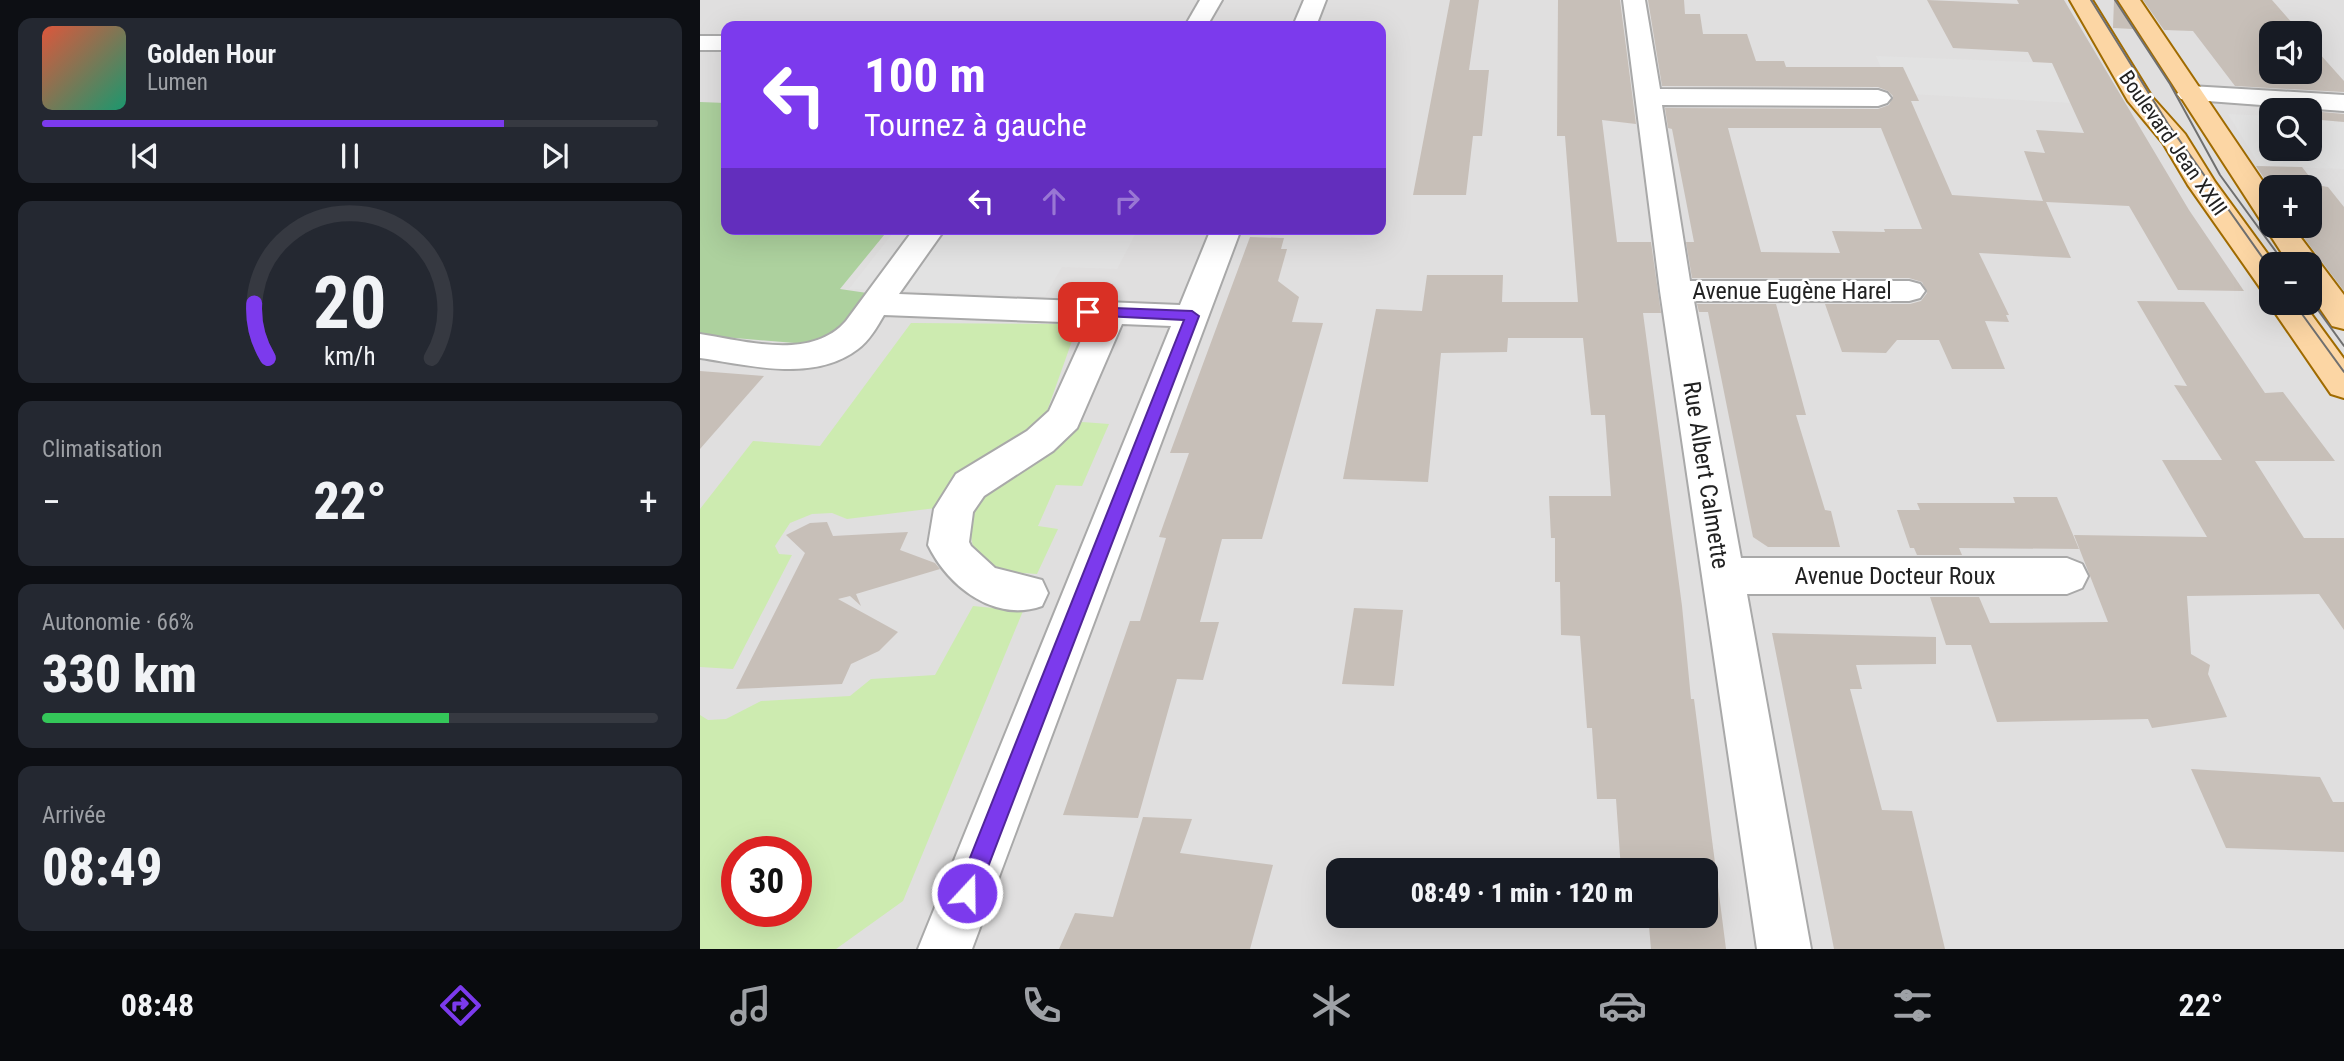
<!DOCTYPE html>
<html lang="fr">
<head>
<meta charset="utf-8">
<style>
	body { margin:0; font-family:"Roboto Condensed",sans-serif; background:#242831; color:#f1f3f6; height:100vh; display:flex; flex-direction:column; font-size:26px; white-space:nowrap }
	* { box-sizing:border-box; margin:0 }
	p { font-size:23px; color:#9ea1a6 }
	.icon { flex:none; width:38px; height:38px; fill:none; stroke:currentColor; stroke-width:2; stroke-linecap:round; stroke-linejoin:round }
	.map { position:relative; flex:1; overflow:hidden }
	.side { display:flex; flex-direction:column; gap:18px; padding:18px; background:#0d0f14; width:700px }
	.side>* { flex:none }
	.guide { position:absolute; left:21px; top:21px; width:665px; height:214px; border-radius:14px; box-shadow:0 7px 28px #0002; background:#7c3aed; color:#fff; overflow:hidden }
	.controls { position:absolute; left:1559px; top:21px; display:grid; gap:14px }
	.controls a { display:grid; place-items:center; width:63px; height:63px; border-radius:14px; background:#171b24; box-shadow:0 7px 28px #0002; font-size:35px }
	.speed { position:absolute; left:21px; top:836px; display:flex; gap:14px; font-size:35px; font-weight:700; text-align:center }
	.speed>* { display:grid; place-content:center; width:91px; height:91px; border-radius:50%; background:#171b24; box-shadow:0 7px 28px #0002; line-height:1 }
	.speed .limit { border:10px solid #d22; background:#fff; color:#111 }
	.pin { position:absolute; display:grid; place-items:center; width:60px; height:60px; color:#fff; margin:-30px; border-radius:14px; box-shadow:0 4px 10px #0006 }
	.me { position:absolute; width:77px; margin:-38px; rotate:21deg; stroke-linejoin:round; filter:drop-shadow(0 0 5px #0008) }
	.turn { display:flex; align-items:center; gap:24px; height:147px; padding:0 28px; font-size:32px }
	.turn .icon { width:91px; height:91px; stroke-width:2.5 }
	.turn b { display:block; font-size:49px; line-height:60px }
	.lanes { display:flex; align-items:center; height:66px; padding:0 28px; background:#0003; justify-content:center; gap:35px; direction:ltr }
	.lanes .off { opacity:.35 }
	.big { font-size:52px; font-weight:800; line-height:1.1 }
	.side .card { flex:1; display:flex; flex-direction:column; justify-content:center; gap:10px; min-width:0; padding:0 24px; border-radius:14px; background:#242831 }
	.side .dial { align-items:center; gap:0 }
	.dial svg { height:182px; overflow:visible; fill:none; stroke:#363941; stroke-width:7; stroke-linecap:round; text-anchor:middle }
	.dial text { fill:#f1f3f6; stroke:none }
	.song { display:flex; align-items:center; gap:21px }
	.cover { width:84px; height:84px; border-radius:10px; background:linear-gradient(135deg,hsl(10 70% 55%),hsl(160 70% 35%)) }
	.played { height:7px; border-radius:4px; background:linear-gradient(90deg,#7c3aed 75%,#363941 75%) }
	.keys { display:flex; justify-content:space-around; direction:ltr }
	.heat { display:flex; justify-content:space-between; align-items:center; font-size:38px; direction:ltr }
	.charge { height:10px; border-radius:5px; background:linear-gradient(90deg,#34c759 66%,#363941 0) }
	.trip { position:absolute; left:626px; top:858px; width:392px; height:70px; border-radius:14px; background:#171b24; box-shadow:0 7px 28px #0002; font-weight:800; line-height:70px; text-align:center }
	.tabs { display:flex; height:112px; justify-content:space-around; align-items:center; background:#090b0e; color:#9ea1a6 }
	.tabs .icon { width:49px; height:49px }
	.tabs .current { color:#7c3aed }
	.tabs b { font-size:32px; color:#f1f3f6 }
	main { display:flex; flex:1; min-height:0 }
	.map>svg:first-child { display:block }
</style>
</head>
<body>
<main>
<section class="side">
<div class="card">
<div class="song"><i class="cover"></i><div><b>Golden Hour</b><p>Lumen</p></div></div>
<div class="played"></div>
<div class="keys"><svg class="icon" aria-label="previous" viewBox="0 0 24 24"><path d="M18 5L8 12l10 7zM5 5v14"/></svg><svg class="icon" aria-label="pause" viewBox="0 0 24 24"><path d="M8 5v14M16 5v14"/></svg><svg class="icon" aria-label="next" viewBox="0 0 24 24"><path d="M6 5l10 7-10 7zM19 5v14"/></svg></div>
</div>
<div class="card dial"><svg viewBox="0 0 100 80">
<path d="M14 69A42 42 0 1 1 86 69"/>
<path d="M14 69A42 42 0 0 1 8 45" stroke="#7c3aed"/>
<text x="50" y="56" font-size="32" font-weight="700">20</text>
<text x="50" y="72" font-size="11">km/h</text>
</svg></div>
<div class="card"><p>Climatisation</p>
<div class="heat"><a>−</a><b class="big">22°</b><a>+</a></div>
</div>
<div class="card"><p>Autonomie · 66%</p><b class="big">330 km</b><div class="charge"></div></div>
<div class="card"><p>Arrivée</p><b class="big">08:49</b></div>
</section>
<div class="map">
<svg width="1644" height="949" viewBox="0 0 1644 949">
	<rect width="100%" height="100%" fill="#f2efe9"/>
	<path fill="#e0dfdf" fill-rule="evenodd" d="M0 0H1644V949H0ZM26 26H681V229H26ZM1572 33H1610V72H1572ZM1572 110H1610V149H1572ZM1572 187H1610V226H1572ZM1572 264H1610V303H1572ZM37 852H96V912H37ZM639 870H1006V915H639Z"/>
	<g fill="#cdebb0" fill-rule="evenodd">
		<polygon points="211,323 378,324 346,414 326,435 236,508 147,519 132,513 112,514 90,523 75,546 79,554 92,555 33,669 0,667 0,509 53,441 120,446"/>
		<polygon points="369,421 409,424 382,486 356,485 338,526 358,529 337,574 293,571 275,557 269,527 278,494"/>
		<path d="M273 606 323 611 203 901 136 949H0V715L8 720 26 719 61 701 150 696 171 679 235 675ZM37 852H96V912H37Z"/>
	</g>
	<polygon fill="#add19e" points="0,102 26,103 26,229 189,229 140,289 167,293 137,333 107,344 0,335"/>
	<g fill="#e2e2e2">
		<polygon points="1176,56 1404,65 1428,106 1192,93"/>
		<polygon points="1528,114 1571,116 1572,149 1610,149 1610,119 1644,122 1644,169 1560,166"/>
		<polygon points="196,229 438,229 417,269 362,267 345,296 149,289"/>
	</g>
	<g fill="#c7bfb8" fill-rule="evenodd">
		<polygon points="750,0 779,0 769,70 789,70 782,136 773,136 766,195 713,195"/>
		<polygon points="858,0 920,0 936,124 902,120 917,242 951,242 961,313 943,313 982,606 991,699 994,699 1026,949 951,949 948,915 1006,915 1006,870 921,870 916,799 897,799 892,728 887,728 880,636 861,635 860,582 855,582 855,538 851,538 849,496 911,496 905,415 891,415 883,338 808,338 807,352 741,353 728,482 643,479 676,309 722,311 727,275 803,275 802,302 878,302 865,136 857,136"/>
		<path d="M948 0H984L985 14H1000L1003 34H1047L1056 61H1084L1086 67H1203L1219 101H1211L1252 195 1343 201 1324 151 1345 153 1336 130 1384 133 1352 63 1333 62 1328 52 1253 48 1227 0 1319 4 1317 0H1364L1489 210 1544 291 1478 290 1429 206 1346 202 1371 258 1279 253 1309 315H1306L1309 322 1285 321 1305 369H1252L1239 340H1197L1186 353 1142 352 1125 304H1210L1221 301 1227 293 1222 282 1209 278H992L986 242H994L972 129 968 128 965 108 1178 109 1189 105 1193 96 1188 91 1178 87 962 86ZM1028 128H1181L1222 229H1184L1185 232 1132 231 1140 253 1061 252Z"/>
		<polygon points="1414,0 1415,0 1433,29 1413,28"/>
		<polygon points="1443,0 1572,0 1601,33 1572,33 1572,72 1610,72 1610,43 1644,81 1644,92 1535,86 1493,31 1464,30"/>
		<polygon points="1610,111 1644,114 1644,122 1610,119"/>
		<polygon points="1556,166 1602,167 1616,185 1628,187 1644,207 1644,291 1595,226 1610,226 1610,187 1572,187 1572,190"/>
		<polygon points="550,237 584,238 581,249 587,249 578,281 599,297 592,322 623,323 562,539 522,539 500,622 519,622 503,680 477,679 438,818 363,815 430,621 440,621 466,538 459,537 489,453 470,453"/>
		<polygon points="1437,301 1504,302 1565,393 1583,392 1635,461 1555,461 1604,538 1644,538 1644,630 1619,594 1487,596 1491,654 1510,665 1508,674 1527,717 1452,728 1448,719 1297,722 1271,645 1246,645 1230,597 1279,597 1290,623 1408,622 1374,535 1507,537 1462,460 1522,460 1474,385 1487,386"/>
		<polygon points="997,304 1076,304 1106,415 1096,415 1125,510 1131,511 1140,547 1068,547 1053,537 1008,312 999,312"/>
		<polygon points="0,371 64,376 0,449"/>
		<polygon points="1313,497 1357,497 1379,549 1259,548 1262,555 1217,555 1214,548 1210,548 1197,510 1220,510 1217,503 1315,503"/>
		<polygon points="127,522 133,536 208,532 200,550 235,563 240,569 156,594 161,606 150,596 138,599 198,632 179,651 151,664 142,684 36,689 105,553 86,535 110,523"/>
		<polygon points="654,608 703,610 694,686 642,684"/>
		<polygon points="1072,633 1236,637 1236,664 1156,665 1162,689 1150,689 1182,810 1212,811 1245,949 1134,949"/>
		<polygon points="1491,769 1620,777 1633,802 1644,802 1644,852 1526,848"/>
		<polygon points="443,817 492,819 480,853 573,865 550,949 359,949 375,913 413,917"/>
	</g>
	<g fill="none" stroke-linecap="round" stroke-linejoin="round">
		<defs>
			<g id="minor">
				<polygon points="500,0 522,0 507,26 485,26"/>
				<polygon points="604,0 626,0 616,26 593,26"/>
				<polygon points="923,0 945,0 960,89 1178,90 1187,93 1191,98 1187,103 1178,106 962,105 990,281 1209,281 1220,284 1225,291 1220,298 1209,301 994,301 1041,558 1367,558 1382,564 1388,576 1382,588 1367,594 1047,594 1111,949 1057,949 960,291"/>
				<rect x="0" y="36" width="26" height="14"/>
				<polygon points="1490,86 1644,95 1644,111 1481,99 1477,94 1481,89"/>
				<path d="M214 229H245L199 294 480 305 511 229H541L272 949H218L471 326 422 324 377 428 353 451 284 496 273 512 269 542 271 546 295 568 342 580 348 593 342 606C294 623 248 586 228 545L234 509 256 474 327 431 349 411 389 323 184 315C177 327 169 341 158 349 114 383 49 365 0 358V334C46 341 111 361 146 321Z"/>
			</g>
			<g id="major">
				<polygon points="1370,0 1392,0 1452,97 1485,134 1515,182 1575,264 1572,264 1572,292 1561,289 1488,185 1463,143 1428,101"/>
				<polygon points="1418,0 1440,0 1572,195 1572,226 1592,226 1644,295 1644,329 1632,326 1610,294 1610,264 1589,264"/>
				<polygon points="1572,300 1572,303 1603,303 1644,359 1644,398 1631,394 1574,311 1570,303"/>
			</g>
		</defs>
		<use href="#minor" stroke="#a9a9a9" stroke-width="4"/>
		<use href="#major" stroke="#a06b00" stroke-width="4"/>
		<use href="#minor" fill="#fff" fill-rule="evenodd"/>
		<use href="#major" fill="#fcd6a4" fill-rule="evenodd"/>
		<g stroke="#707070" stroke-width="2">
			<polyline points="1391,0 1468,124 1572,271"/>
			<polyline points="1415,0 1470,84 1520,175 1585,264"/>
			<polyline points="1610,299 1644,346"/>
			<polyline points="1594,303 1644,372"/>
		</g>
	</g>
	<polygon fill="#7c3aed" stroke="#51269a" stroke-width="2" points="388,307 492,311 499,316 278,893 274,901 267,904 259,901 256,893 484,320 384,315 384,309"/>
	<g text-anchor="middle" dominant-baseline="central" stroke-width="5" stroke-linejoin="round" paint-order="stroke">
		<g font-size="21" fill="#222" stroke="#fff">
			<text transform="translate(1473 143) rotate(55)">Boulevard Jean XXIII</text>
		</g>
		<g font-size="24" fill="#222" stroke="#fff">
			<text x="1092" y="291">Avenue Eugène Harel</text>
			<text transform="translate(1006 475) rotate(81)">Rue Albert Calmette</text>
			<text x="1195" y="576">Avenue Docteur Roux</text>
		</g>
	</g>
</svg>
<div class="controls">
<a><svg class="icon" aria-label="sound" viewBox="0 0 24 24"><path d="M4 9h4l5-4v14l-5-4H4zM17 9q2 3 0 6"/></svg></a>
<a><svg class="icon" aria-label="search" viewBox="0 0 24 24"><circle cx="10" cy="10" r="6"/><path d="M15 15l6 6"/></svg></a>
<a>+</a>
<a>−</a>
</div>
<div class="speed"><div class="limit">30</div></div>
<div class="pin" style="left:388px;top:312px;background:#d93025"><svg class="icon" aria-label="arrive" viewBox="0 0 24 24"><path d="M6 21V4h12l-3 4 3 4H6"/></svg></div>
<svg class="me" style="left:267px;top:893px" viewBox="-20 -20 40 40"><circle r="17" fill="#7c3aed" stroke="#fff" stroke-width="3"/><path d="M0-11L8 9 0 5-8 9z" fill="#fff"/></svg>
<div class="trip">08:49 · 1 min · 120 m</div>
<div class="guide">
<div class="turn"><svg class="icon" aria-label="left" viewBox="0 0 24 24"><path d="M17 20v-9H6M10 6l-5 5 5 5"/></svg><div><b>100 m</b>Tournez à gauche</div></div>
<div class="lanes"><svg class="icon" aria-label="left" viewBox="0 0 24 24"><path d="M17 20v-9H6M10 6l-5 5 5 5"/></svg><svg class="icon off" aria-label="ahead" viewBox="0 0 24 24"><path d="M12 20V5M6 11l6-6 6 6"/></svg><svg class="icon off" aria-label="right" viewBox="0 0 24 24"><path d="M7 20v-9h11M14 6l5 5-5 5"/></svg></div>
</div>
</div>
</main>
<nav class="tabs">
<b>08:48</b>
<svg class="icon current" aria-label="directions" viewBox="0 0 24 24"><path d="M12 3l9 9-9 9-9-9zM9 14v-3h6M13 9l2 2-2 2"/></svg>
<svg class="icon" aria-label="music" viewBox="0 0 24 24"><path d="M9 18V5l10-2v13"/><circle cx="6" cy="18" r="3"/><circle cx="16" cy="16" r="3"/></svg>
<svg class="icon" aria-label="phone" viewBox="0 0 24 24"><path d="M5 4h4l2 5-3 2q2 4 5 5l2-3 5 2v4C11 20 4 13 5 4z"/></svg>
<svg class="icon" aria-label="climate" viewBox="0 0 24 24"><path d="M12 3v18M4 7l16 10M4 17L20 7"/></svg>
<svg class="icon" aria-label="car" viewBox="0 0 24 24"><path d="M5 17H2v-5l4-1 3-4h7l3 4 3 1v5h-3M9 17h6M6 11h13"/><circle cx="7" cy="17" r="2"/><circle cx="17" cy="17" r="2"/></svg>
<svg class="icon" aria-label="filters" viewBox="0 0 24 24"><path d="M4 7h16M4 17h16"/><circle cx="9" cy="7" r="2"/><circle cx="15" cy="17" r="2"/></svg>
<b>22°</b>
</nav>
</body>
</html>
